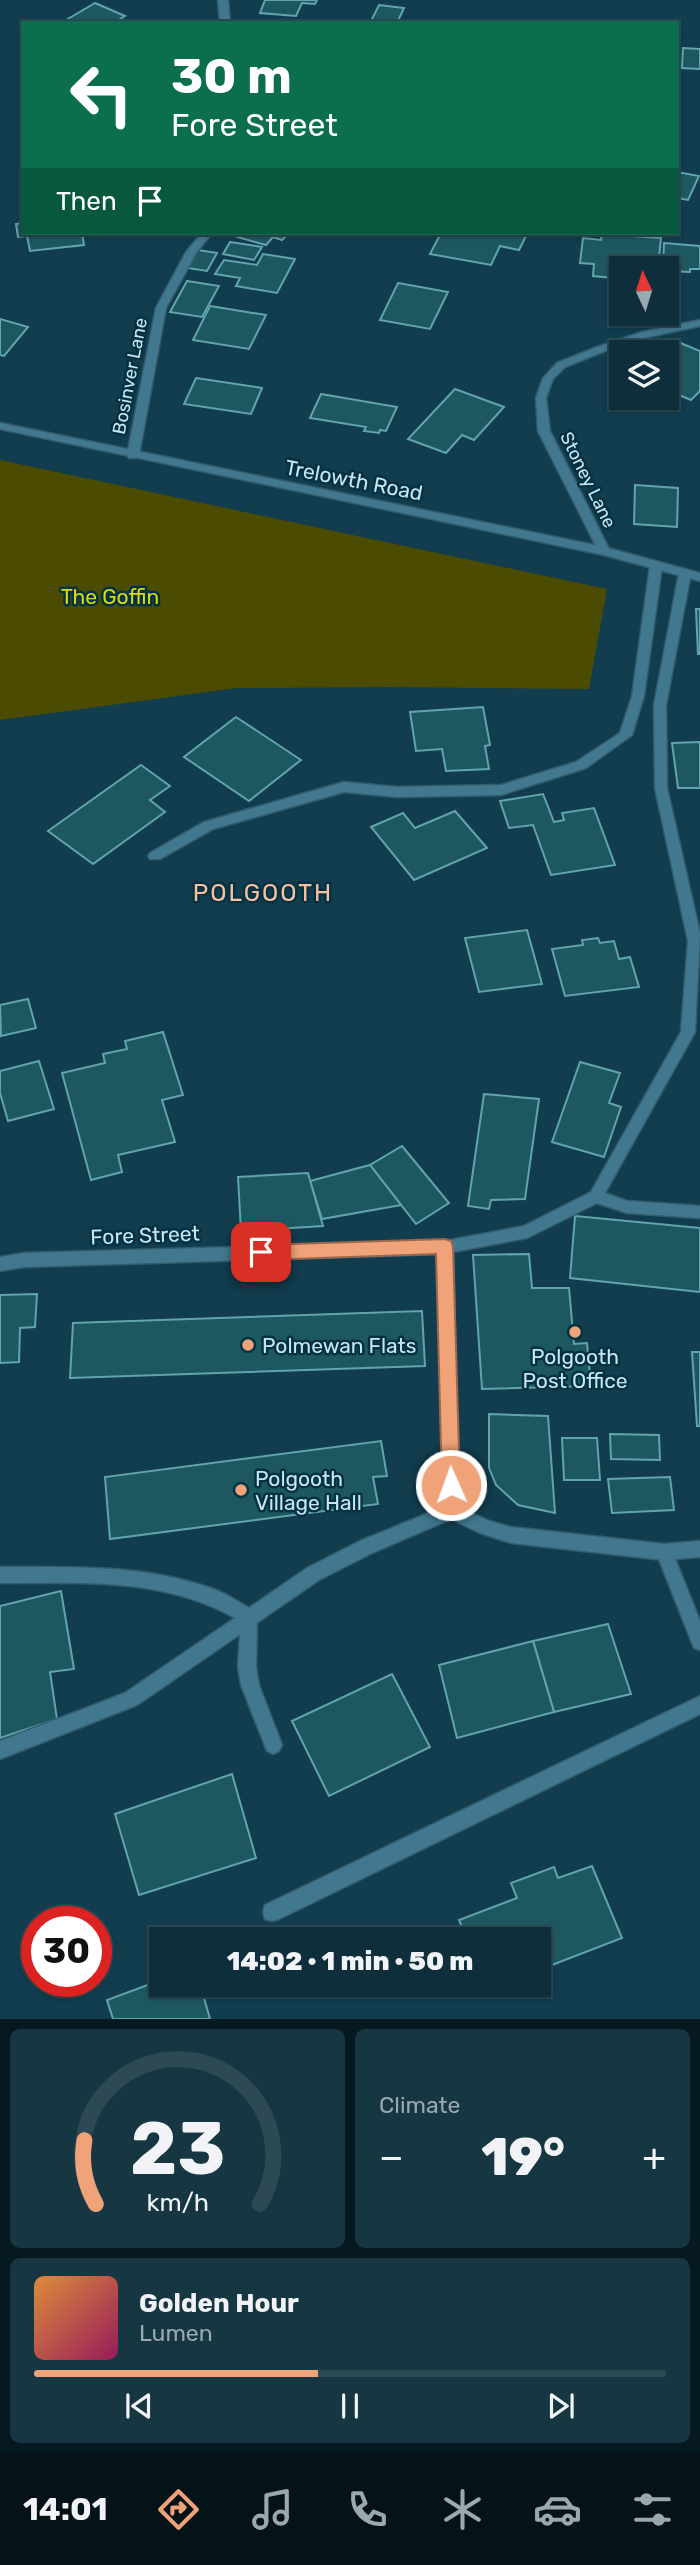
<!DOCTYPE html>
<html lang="en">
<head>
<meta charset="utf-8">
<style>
	body { margin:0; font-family:Rubik,sans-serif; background:#163642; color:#f1f3f6; height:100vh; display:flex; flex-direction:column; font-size:26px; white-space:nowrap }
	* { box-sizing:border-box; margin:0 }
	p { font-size:23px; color:#9aa8af }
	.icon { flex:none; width:38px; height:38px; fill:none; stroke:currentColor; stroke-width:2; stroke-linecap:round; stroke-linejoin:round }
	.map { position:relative; height:2019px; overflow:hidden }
	.details { display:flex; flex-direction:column; gap:10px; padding:10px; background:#071920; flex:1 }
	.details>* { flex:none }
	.guide { position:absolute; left:21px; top:21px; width:658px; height:214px; border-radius:0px; box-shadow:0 2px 5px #0004,0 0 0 2px #2d4a54; background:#0b6e4f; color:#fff; overflow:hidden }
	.needle { width:46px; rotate:356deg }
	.buttons { position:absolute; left:609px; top:256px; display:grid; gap:14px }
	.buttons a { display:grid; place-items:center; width:70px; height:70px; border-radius:0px; background:#0d2e3a; box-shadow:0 2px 5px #0004,0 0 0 2px #2d4a54; font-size:35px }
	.speed { position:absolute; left:21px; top:1906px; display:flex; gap:14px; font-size:35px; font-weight:700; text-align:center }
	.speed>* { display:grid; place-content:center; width:91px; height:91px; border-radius:50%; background:#0d2e3a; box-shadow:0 2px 5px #0004,0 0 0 2px #2d4a54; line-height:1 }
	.speed .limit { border:10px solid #d22; background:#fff; color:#111 }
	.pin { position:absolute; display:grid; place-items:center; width:60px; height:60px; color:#fff; margin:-30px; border-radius:14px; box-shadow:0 4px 10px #0006 }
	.me { position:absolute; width:77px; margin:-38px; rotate:358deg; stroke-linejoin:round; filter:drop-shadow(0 0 5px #0008) }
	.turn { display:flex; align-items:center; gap:24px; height:147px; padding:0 35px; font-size:32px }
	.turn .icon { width:91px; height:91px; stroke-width:2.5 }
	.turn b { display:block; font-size:49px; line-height:60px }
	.then { display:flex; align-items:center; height:66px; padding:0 35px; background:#0003; gap:14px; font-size:26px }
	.big { font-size:52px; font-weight:800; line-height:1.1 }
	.details .widget { flex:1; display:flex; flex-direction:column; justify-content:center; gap:10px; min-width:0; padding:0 24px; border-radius:10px; background:#163642 }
	.details .dial { align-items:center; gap:0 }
	.dial svg { height:182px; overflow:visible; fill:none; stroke:#2d4a54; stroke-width:7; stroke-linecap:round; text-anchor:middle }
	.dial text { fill:#f1f3f6; stroke:none }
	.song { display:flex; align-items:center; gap:21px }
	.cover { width:84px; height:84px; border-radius:10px; background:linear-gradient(135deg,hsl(30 70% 55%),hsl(330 70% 35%)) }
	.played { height:7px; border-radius:4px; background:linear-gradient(90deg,#f0a279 45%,#2d4a54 45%) }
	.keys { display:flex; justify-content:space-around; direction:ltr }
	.heat { display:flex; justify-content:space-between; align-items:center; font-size:38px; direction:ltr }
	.details .tiles { flex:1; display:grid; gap:10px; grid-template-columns:1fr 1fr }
	.widget:last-child { grid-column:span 2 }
	.trip { position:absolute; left:149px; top:1927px; width:402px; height:70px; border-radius:0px; background:#0d2e3a; box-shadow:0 2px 5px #0004,0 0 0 2px #2d4a54; font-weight:800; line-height:70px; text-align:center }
	.tab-bar { display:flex; height:112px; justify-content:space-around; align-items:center; background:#051217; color:#9aa8af }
	.tab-bar .icon { width:49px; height:49px }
	.tab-bar .current { color:#f0a279 }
	.tab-bar b { font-size:32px; color:#f1f3f6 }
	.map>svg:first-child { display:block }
</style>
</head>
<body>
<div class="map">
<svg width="700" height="2019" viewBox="0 0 700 2019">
	<rect width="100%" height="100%" fill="#113d4e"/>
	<polygon fill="#4c4b02" points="0,460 607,589 589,689 390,687 237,688 0,720"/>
	<g fill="#1d5861" stroke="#61a3ae" stroke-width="2">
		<polygon points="265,0 317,0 315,4 302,3 296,16 260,13"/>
		<polygon points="95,3 125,16 114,23 61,23"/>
		<polygon points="379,5 404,8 397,23 371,21"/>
		<polygon points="683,48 700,49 700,69 682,68"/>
		<polygon points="677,172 699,176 688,200 677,198"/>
		<polygon points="23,223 23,233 82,233 84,245 30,251 27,236 18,237 16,224"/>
		<polygon points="240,233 289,233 282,240 273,237 266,245 237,237"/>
		<polygon points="441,233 522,233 527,234 519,250 500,246 491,265 430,254"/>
		<polygon points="602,234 661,238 658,268 614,264 613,278 593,276 594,264 580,263 583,238 601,240"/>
		<polygon points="230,242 262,247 254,260 223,254"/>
		<polygon points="664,243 700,246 700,269 690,269 690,272 667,271 667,268 663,268"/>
		<polygon points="198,250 217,253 207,271 188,268"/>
		<polygon points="263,254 295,259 277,293 236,286 240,278 215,274 224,260 257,265"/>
		<polygon points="187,281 219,286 202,317 170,312"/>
		<polygon points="398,283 448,292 430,329 380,320"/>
		<polygon points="210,306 266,315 249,349 193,340"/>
		<polygon points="0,319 28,327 4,356 0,355"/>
		<polygon points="678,342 700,351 700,391 691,400 667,390 667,352"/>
		<polygon points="196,378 262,388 251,414 184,404"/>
		<polygon points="455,389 504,407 474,440 462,435 446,453 408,439"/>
		<polygon points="321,394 397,407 386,431 380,430 379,433 364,431 366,427 310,418"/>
		<polygon points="635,485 678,488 677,527 634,524"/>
		<polygon points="696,609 700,609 700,654 698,654"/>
		<polygon points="483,707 490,745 485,746 489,769 446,771 442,749 416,751 410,712"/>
		<polygon points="236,717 301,760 249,801 184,757"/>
		<polygon points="700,742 700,788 678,788 672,743"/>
		<polygon points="141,765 170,786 150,800 165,812 93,864 48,831"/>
		<polygon points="543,794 554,822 564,820 562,813 594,808 615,865 551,875 533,825 509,828 500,801"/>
		<polygon points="455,811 487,848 414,880 371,827 403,813 415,828"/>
		<polygon points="527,930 542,984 479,992 465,938"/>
		<polygon points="598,938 600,943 614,941 619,959 630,957 639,987 565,996 552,949 583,945 582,940"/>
		<polygon points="28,999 36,1028 1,1036 0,1005"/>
		<polygon points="163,1032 183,1095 162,1100 175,1142 118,1155 122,1172 91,1180 62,1073 105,1063 103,1054 127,1049 125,1041"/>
		<polygon points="39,1061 54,1109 8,1121 0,1093 0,1071"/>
		<polygon points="580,1062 620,1073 609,1103 621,1107 604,1157 552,1142"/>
		<polygon points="484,1094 539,1099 525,1199 491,1200 489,1209 468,1206"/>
		<polygon points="402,1146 449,1203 416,1224 370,1165"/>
		<polygon points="370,1165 401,1205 322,1219 310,1181"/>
		<polygon points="308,1173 323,1226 241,1231 238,1177"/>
		<polygon points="575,1216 700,1228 700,1292 570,1278"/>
		<polygon points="529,1254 532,1288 569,1288 574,1344 587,1343 591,1386 482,1389 473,1255"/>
		<polygon points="37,1294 35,1327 20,1328 19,1362 0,1363 0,1295"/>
		<polygon points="422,1311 425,1366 70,1378 73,1323"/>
		<polygon points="692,1352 700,1352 700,1426 697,1426"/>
		<polygon points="489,1414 548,1416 555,1513 518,1505 496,1485 489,1468"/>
		<polygon points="610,1434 659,1435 660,1460 611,1459"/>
		<polygon points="562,1438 597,1438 600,1480 564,1480"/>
		<polygon points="381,1441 387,1476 373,1477 378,1504 110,1539 105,1477"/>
		<polygon points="670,1477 674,1510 612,1513 608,1479"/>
		<polygon points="61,1591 74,1669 50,1672 57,1719 0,1738 0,1606"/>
		<polygon points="608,1624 631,1694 554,1712 533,1641"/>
		<polygon points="533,1641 554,1712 457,1738 439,1665"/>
		<polygon points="392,1674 430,1747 329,1796 292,1721"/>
		<polygon points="232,1774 256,1858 139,1895 115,1814"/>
		<polygon points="592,1866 622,1938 539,1970 539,1939 467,1939 459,1920 517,1898 511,1883 554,1867 558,1878"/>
		<polygon points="161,1980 161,1984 200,1984 210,2019 113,2019 107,2000"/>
	</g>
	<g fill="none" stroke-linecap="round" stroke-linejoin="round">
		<defs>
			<g id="service">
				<polygon points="656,562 662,566 644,696 632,735 586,768 501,795 397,797 344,792 213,829 160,859 150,859 148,856 150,853 204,822 344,782 397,787 501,785 576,762 620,733 632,696 650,566"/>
				<polygon points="664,1544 670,1546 700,1621 700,1650 694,1648 656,1552 658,1546"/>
				<polygon points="249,1609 255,1611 257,1617 256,1667 259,1685 282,1745 279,1751 273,1754 267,1751 241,1685 238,1667 241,1617 243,1611"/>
				<polygon points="700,1696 700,1714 279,1919 272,1921 265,1919 263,1912 265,1905"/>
			</g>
			<g id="minor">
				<polygon points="218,0 228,0 230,23 220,23"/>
				<polygon points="202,233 212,233 196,253 166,308 139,455 137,458 129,458 127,455 156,308 186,252"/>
				<polygon points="700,320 700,326 648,337 605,351 565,367 553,379 546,398 550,431 610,551 608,554 600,554 538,431 536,398 543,378 557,363 597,347 642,332"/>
				<path d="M685 569 691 573 666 705 667 788 700 933 695 1032 605 1193 627 1201 700 1206V1218L627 1213 597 1203 527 1238 453 1252 459 1507 489 1521 511 1527 664 1544 700 1541V1557L664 1560 511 1543 480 1533 451 1519 372 1553 319 1580 137 1705 0 1759V1741L125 1693 235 1618C163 1577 79 1583 0 1583V1567C73 1567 146 1564 216 1590 227 1594 238 1602 249 1608L307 1568 360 1541 443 1507 438 1254 24 1267 0 1271V1257L24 1253 445 1241 524 1226 591 1192 681 1032 688 941 655 788 654 705 679 573Z"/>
			</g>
			<polygon id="tertiary" points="0,423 604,547 700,573 700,581 604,555 0,429"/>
		</defs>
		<use href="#service" stroke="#325b6c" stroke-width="3"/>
		<use href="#minor" stroke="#325b6c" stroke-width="3"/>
		<use href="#tertiary" stroke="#325b6c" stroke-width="3"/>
		<use href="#service" fill="#417890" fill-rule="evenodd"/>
		<use href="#minor" fill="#417890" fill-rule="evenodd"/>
		<use href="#tertiary" fill="#417890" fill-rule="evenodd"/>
	</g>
	<polygon fill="#f0a279" stroke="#9c694f" stroke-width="2" points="445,1239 451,1241 453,1247 460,1485 457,1491 451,1493 444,1491 442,1485 436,1254 261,1260 255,1258 252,1252 255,1247 261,1245"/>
	<g fill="#f0a279" stroke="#033243" stroke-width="2.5">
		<circle cx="575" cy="1332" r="7"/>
		<circle cx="248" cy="1345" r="7"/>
		<circle cx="241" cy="1490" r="7"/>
	</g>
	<g text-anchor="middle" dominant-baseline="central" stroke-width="5" stroke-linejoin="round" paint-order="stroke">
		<g font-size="18" fill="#cae6f3" stroke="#033243">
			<text transform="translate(130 376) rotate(-79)">Bosinver Lane</text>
			<text transform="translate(588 480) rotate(64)">Stoney Lane</text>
		</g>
		<g font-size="21" fill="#cae6f3" stroke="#033243">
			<text transform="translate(354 480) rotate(11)">Trelowth Road</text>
			<text transform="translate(145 1235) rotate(-2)">Fore Street</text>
		</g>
		<g font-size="21" fill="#ddd912" stroke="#033243">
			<text x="110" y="596">The Goffin</text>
		</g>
		<g font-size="21" fill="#cae6f3" stroke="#033243" text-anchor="start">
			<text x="262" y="1345">Polmewan Flats</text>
			<text x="575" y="1356" text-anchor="middle">Polgooth<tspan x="575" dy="24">Post Office</tspan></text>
			<text x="255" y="1478">Polgooth<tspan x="255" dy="24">Village Hall</tspan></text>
		</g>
		<g font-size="24" letter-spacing="2" fill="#fbc0a1" stroke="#033243">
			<text x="263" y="893">POLGOOTH</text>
		</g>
	</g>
</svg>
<div class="buttons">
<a><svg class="needle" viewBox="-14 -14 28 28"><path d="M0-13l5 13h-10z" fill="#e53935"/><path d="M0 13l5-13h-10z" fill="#9aa8af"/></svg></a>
<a><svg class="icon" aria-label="layers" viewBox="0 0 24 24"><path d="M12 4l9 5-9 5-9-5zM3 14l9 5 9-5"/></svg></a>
</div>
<div class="speed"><div class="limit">30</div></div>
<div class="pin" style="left:261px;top:1252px;background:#d93025"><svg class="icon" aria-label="arrive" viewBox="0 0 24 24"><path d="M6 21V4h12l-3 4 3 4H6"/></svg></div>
<svg class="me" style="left:451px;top:1485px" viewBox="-20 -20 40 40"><circle r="17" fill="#f0a279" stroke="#fff" stroke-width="3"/><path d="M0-11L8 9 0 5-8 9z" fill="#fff"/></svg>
<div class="trip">14:02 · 1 min · 50 m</div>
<div class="guide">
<div class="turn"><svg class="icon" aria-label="left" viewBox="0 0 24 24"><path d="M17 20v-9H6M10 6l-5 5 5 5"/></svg><div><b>30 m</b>Fore Street</div></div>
<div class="then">Then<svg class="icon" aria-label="arrive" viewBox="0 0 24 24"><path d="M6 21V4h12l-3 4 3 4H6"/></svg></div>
</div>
</div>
<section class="details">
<div class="tiles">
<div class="widget dial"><svg viewBox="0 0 100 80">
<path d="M14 69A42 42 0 1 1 86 69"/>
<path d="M14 69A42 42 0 0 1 9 41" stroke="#f0a279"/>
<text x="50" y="56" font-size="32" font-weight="700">23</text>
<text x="50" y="72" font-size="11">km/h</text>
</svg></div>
<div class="widget"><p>Climate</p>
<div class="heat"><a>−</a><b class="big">19°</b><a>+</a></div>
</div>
<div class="widget">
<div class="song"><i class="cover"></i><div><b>Golden Hour</b><p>Lumen</p></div></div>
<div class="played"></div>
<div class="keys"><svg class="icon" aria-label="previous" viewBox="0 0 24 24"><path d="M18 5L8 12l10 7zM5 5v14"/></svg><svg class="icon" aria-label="pause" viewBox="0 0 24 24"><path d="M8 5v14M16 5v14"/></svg><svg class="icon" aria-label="next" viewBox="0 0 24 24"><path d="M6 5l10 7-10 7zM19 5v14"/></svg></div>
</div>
</div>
</section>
<nav class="tab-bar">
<b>14:01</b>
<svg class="icon current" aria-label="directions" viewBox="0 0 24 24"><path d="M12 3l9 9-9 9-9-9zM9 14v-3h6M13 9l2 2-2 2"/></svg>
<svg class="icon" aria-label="music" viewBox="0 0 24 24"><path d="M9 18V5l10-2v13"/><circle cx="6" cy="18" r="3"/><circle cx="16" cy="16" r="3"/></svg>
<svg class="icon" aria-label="phone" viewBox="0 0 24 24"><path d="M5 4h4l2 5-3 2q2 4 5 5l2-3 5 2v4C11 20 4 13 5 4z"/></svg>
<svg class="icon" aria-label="climate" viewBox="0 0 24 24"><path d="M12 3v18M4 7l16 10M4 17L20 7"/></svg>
<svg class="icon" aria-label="car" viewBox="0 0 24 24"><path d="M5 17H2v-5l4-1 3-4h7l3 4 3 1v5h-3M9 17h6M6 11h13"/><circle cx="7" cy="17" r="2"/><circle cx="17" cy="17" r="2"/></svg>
<svg class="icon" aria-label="filters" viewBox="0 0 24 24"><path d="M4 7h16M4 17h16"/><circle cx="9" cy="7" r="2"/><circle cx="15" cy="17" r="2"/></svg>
</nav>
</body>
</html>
